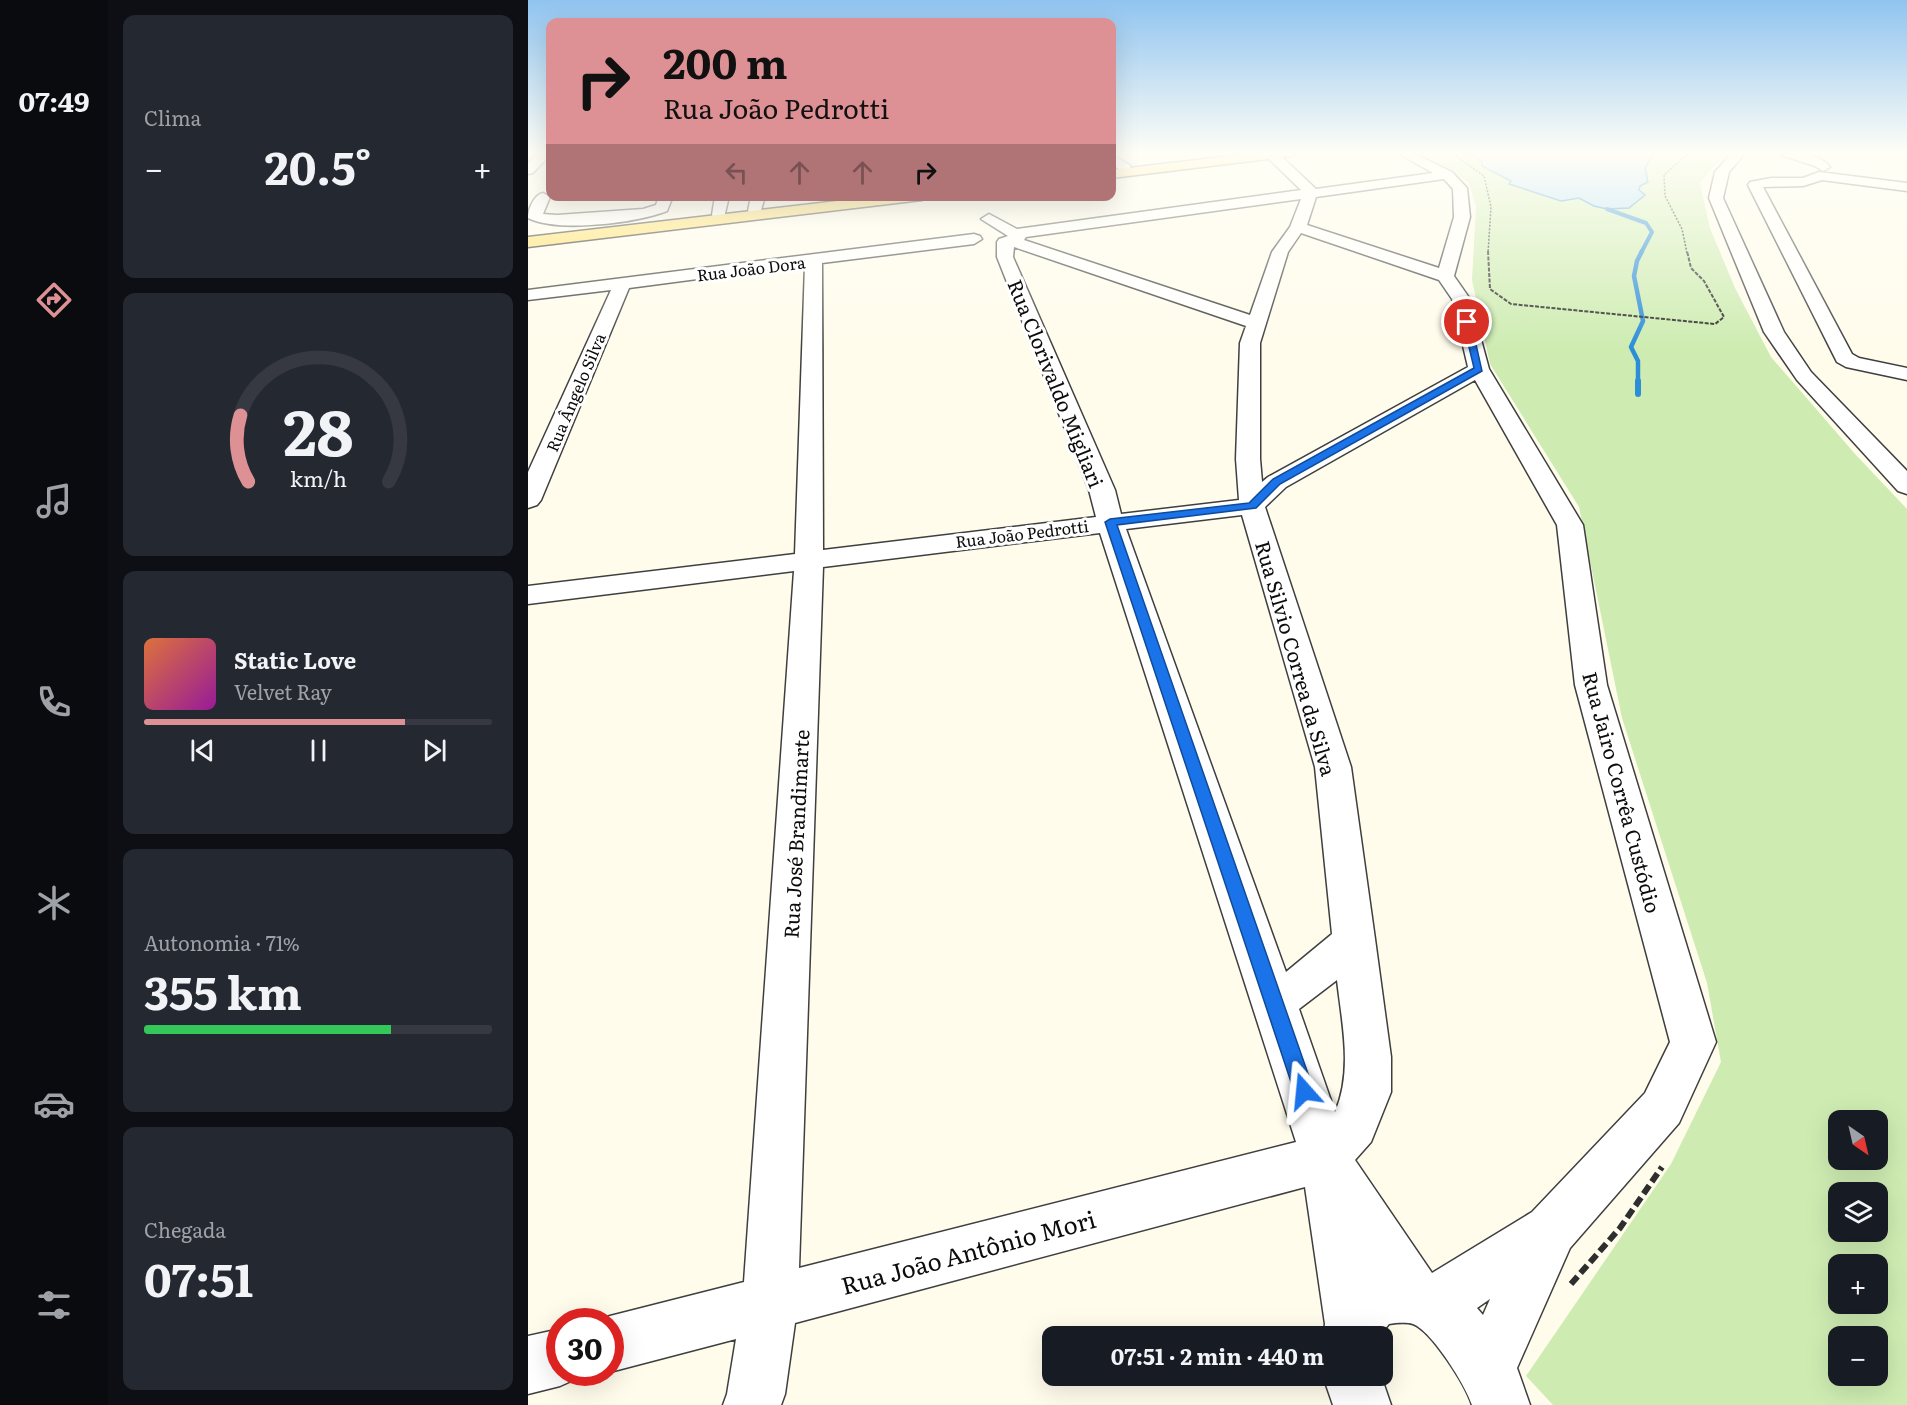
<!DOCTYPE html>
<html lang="pt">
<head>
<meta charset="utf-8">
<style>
	body { margin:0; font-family:Literata,serif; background:#242831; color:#f1f3f6; height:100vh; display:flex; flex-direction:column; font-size:22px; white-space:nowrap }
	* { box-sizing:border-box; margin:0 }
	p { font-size:20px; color:#9ea1a6 }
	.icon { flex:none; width:33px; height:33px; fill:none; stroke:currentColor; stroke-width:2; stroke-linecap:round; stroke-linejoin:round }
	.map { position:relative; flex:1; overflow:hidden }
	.side { display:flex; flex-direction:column; gap:15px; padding:15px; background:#0d0f14; width:420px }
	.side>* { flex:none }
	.banner { position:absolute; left:18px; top:18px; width:570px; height:183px; border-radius:12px; box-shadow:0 6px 24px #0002; background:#de9194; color:#111; overflow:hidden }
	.needle { width:39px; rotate:146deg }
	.controls { position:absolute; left:1300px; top:1110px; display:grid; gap:12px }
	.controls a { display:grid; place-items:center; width:60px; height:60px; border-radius:12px; background:#171b24; box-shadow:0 6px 24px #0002; font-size:30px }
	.speed { position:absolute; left:18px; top:1308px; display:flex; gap:12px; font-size:30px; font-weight:700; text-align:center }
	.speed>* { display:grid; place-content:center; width:78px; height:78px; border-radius:50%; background:#171b24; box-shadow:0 6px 24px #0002; line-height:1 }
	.speed .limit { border:9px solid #d22; background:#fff; color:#111 }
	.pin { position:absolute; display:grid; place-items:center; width:51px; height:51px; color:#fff; margin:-26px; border:3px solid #fff; border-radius:50%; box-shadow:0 2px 6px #0007 }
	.me { position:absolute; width:66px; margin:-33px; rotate:342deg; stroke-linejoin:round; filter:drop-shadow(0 0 4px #0008) }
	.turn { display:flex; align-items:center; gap:21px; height:126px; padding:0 18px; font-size:27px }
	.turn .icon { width:78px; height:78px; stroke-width:2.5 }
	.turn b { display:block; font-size:42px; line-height:51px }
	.lanes { display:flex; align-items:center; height:57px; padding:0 18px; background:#0003; justify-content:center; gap:30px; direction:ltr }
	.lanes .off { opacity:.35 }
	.big { font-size:45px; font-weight:700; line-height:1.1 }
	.side .card { flex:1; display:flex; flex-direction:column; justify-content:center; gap:9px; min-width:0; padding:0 21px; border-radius:12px; background:#242831 }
	.side .dial { align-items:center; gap:0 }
	.dial svg { height:156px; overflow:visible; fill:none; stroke:#363941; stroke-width:7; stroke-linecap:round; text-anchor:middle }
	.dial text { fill:#f1f3f6; stroke:none }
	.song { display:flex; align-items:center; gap:18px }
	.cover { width:72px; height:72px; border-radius:9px; background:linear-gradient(135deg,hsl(20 70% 55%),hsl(300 70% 35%)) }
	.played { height:6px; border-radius:3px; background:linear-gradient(90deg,#de9194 75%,#363941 75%) }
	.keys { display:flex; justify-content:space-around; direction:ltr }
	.heat { display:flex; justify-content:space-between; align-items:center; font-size:33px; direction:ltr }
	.charge { height:9px; border-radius:4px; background:linear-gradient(90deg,#34c759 71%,#363941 0) }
	.trip { position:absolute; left:514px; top:1326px; width:351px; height:60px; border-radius:12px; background:#171b24; box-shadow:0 6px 24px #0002; font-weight:700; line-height:60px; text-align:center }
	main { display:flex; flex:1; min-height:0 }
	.menu { display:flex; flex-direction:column; width:108px; justify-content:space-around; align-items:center; background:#090b0e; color:#9ea1a6 }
	.menu .icon { width:42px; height:42px }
	.menu .selected { color:#de9194 }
	.menu b { font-size:27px; color:#f1f3f6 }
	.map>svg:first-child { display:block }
</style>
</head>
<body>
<main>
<nav class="menu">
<b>07:49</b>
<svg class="icon selected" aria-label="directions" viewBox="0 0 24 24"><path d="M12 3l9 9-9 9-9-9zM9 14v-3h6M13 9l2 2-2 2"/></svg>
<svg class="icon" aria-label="music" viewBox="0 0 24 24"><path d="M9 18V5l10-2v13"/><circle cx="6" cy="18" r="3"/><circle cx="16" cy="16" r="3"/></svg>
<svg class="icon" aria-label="phone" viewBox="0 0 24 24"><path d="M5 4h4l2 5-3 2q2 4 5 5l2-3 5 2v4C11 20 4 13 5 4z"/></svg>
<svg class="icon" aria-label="climate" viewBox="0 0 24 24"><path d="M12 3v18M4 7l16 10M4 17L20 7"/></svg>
<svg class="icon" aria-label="car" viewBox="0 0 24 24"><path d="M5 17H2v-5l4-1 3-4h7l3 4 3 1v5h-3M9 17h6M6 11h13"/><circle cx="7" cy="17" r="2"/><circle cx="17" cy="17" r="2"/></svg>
<svg class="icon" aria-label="filters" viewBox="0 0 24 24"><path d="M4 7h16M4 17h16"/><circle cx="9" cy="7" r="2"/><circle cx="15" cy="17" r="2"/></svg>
</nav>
<section class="side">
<div class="card"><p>Clima</p>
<div class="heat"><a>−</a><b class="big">20.5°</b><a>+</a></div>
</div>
<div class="card dial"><svg viewBox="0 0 100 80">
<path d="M14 69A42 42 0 1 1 86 69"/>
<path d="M14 69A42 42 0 0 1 10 35" stroke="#de9194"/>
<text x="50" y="56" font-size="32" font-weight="700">28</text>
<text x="50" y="72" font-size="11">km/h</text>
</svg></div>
<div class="card">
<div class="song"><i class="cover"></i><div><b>Static Love</b><p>Velvet Ray</p></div></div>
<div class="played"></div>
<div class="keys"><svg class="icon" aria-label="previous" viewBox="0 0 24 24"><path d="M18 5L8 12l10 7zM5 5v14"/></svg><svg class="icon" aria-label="pause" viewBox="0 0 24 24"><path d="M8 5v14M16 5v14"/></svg><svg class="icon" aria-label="next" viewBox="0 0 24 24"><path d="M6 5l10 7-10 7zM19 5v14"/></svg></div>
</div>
<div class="card"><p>Autonomia · 71%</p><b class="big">355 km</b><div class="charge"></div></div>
<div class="card"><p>Chegada</p><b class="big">07:51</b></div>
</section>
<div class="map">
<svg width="1379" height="1405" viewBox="0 0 1379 1405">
	<rect width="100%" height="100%" fill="#fffcec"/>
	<path fill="#ceecb2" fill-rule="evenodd" d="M888 152H1204L1185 167 1172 183 1182 228 1207 288 1243 357 1328 455 1379 509V1405H1025L998 1376 1143 1164 1193 1062 1179 983 1094 718 1051 507 962 364 944 280 948 206 941 183 917 166ZM1311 1120H1350V1160H1311ZM1311 1192H1350V1232H1311ZM1311 1264H1350V1304H1311ZM1311 1336H1350V1376H1311Z"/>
	<polygon fill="#acdbfb" stroke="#2d8ed8" stroke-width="1.5" points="938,152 1127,152 1117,168 1120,182 1112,186 1111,190 1117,195 1101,208 1079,209 1066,206 1051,198 1033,201 981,184 983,181 954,166 954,162"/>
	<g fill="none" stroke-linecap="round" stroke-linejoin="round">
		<polyline stroke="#2d8ed8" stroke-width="4" points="1079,209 1118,223 1124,232 1113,253"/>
		<polyline stroke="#2d8ed8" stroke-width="4.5" points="1110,382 1110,361 1103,347 1115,321 1106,276 1109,261 1114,251"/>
		<polyline stroke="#2d8ed8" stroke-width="6" points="1110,381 1110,394"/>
		<defs>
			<g id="minor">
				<polygon points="11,152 22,152 22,155 5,173 0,174 0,163"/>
				<path d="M739 152H749L788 189 905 173 868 152H883L924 172 939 188 942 217 926 276 942 299 961 369 1055 525 1079 685 1188 1042 1151 1123 1042 1248 989 1368 1002 1405H944C938 1386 904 1331 885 1324 878 1322 868 1323 861 1324L851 1336H795L797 1324 777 1187 267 1323 257 1394 253 1405H195L199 1394 208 1339 82 1372V1322H68L82 1316 216 1282 266 571 0 604V586L267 554 277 265 101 288 13 500 9 505 0 508V472L83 290 0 300V290L446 234 452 236 454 239 446 244 294 263 295 550 568 517 561 490 469 257V242L471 239 480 236 453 219 461 214 489 229 773 190 739 157ZM916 179 925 189 926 217 911 268 779 225 788 197ZM773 199 762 227 744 252 722 315 496 240 498 237ZM773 233 911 280 924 299 940 367 740 477 734 482 732 459V343L760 252ZM486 247 718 326 712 343 708 459 711 500 593 514 587 490 485 257ZM947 380 1029 525 1047 685 1142 1042 1117 1093 1004 1212 904 1273 827 1160 843 1142 863 1092V1057L847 939 823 767 737 507 758 487ZM714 515 787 767 804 934 758 972 598 529ZM572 533 768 1142 271 1268 295 567ZM809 980C814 1024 825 1071 807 1112L771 1009ZM962 1299 955 1315 949 1308Z"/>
				<polygon points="1205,152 1218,152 1201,172 1195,198 1256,332 1283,372 1379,471 1379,494 1370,491 1269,380 1236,332 1181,198 1187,172"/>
				<path d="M1251 152C1267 152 1291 153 1302 167L1295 171 1287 166 1253 155Z"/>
				<polygon points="584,155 603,166 601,169 591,169 584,164"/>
				<polygon points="1291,172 1379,183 1379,191 1294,180 1275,186 1235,187 1324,354 1331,358 1379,368 1379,380 1318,367 1309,362 1220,185 1222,182 1243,178 1275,178"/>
				<path d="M15 193 22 197 15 214 29 215 115 209 128 205 131 196H145L139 211C108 223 30 233 0 218 0 209 6 195 15 193Z"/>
				<polygon points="187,196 201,196 196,218 186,218 184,215"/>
				<polygon points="223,196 237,196 232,214 222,214 220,211"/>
				<polygon points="32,1329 32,1372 54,1372 52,1377 32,1386 0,1394 0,1336"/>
				<polygon points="795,1376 853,1376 863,1405 805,1405"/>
			</g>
			<g id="major">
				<polygon points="735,152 770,152 764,156 584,178 584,170"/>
				<polygon points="353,196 401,196 394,200 0,247 0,237"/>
			</g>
		</defs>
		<use href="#minor" stroke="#3f3f3f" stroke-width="3"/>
		<use href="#major" stroke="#1d1d1d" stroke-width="3"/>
		<g stroke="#2e2e2e" stroke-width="1.5" stroke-dasharray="2 1.5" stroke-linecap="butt">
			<polyline points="928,156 956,176 963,207 960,253"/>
			<polyline points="1159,253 1154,229 1137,196 1136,175 1162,152"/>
		</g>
		<polyline stroke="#2e2e2e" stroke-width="2" stroke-dasharray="4 1.5" stroke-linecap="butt" points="960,251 962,289 983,304 1187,324 1196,317 1176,281 1163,268 1159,251"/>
		<polyline stroke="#2e2e2e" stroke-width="6" stroke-dasharray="10 4.5" stroke-linecap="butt" points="1043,1284 1092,1228 1134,1167"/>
		<use href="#minor" fill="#fff" fill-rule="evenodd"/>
		<use href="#major" fill="#ffdd5c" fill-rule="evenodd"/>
	</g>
	<linearGradient id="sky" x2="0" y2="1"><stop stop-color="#90c4f0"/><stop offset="0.44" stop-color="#fffef6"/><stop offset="1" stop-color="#fffef6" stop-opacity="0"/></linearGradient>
	<rect width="1379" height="348" fill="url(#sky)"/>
	<polygon fill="#1a73e8" stroke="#114b97" stroke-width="1.5" points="939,320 943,322 954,371 752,484 728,508 589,525 786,1091 783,1098 776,1100 769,1098 766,1091 577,522 582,519 721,503 745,479 946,368 935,322"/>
	<g text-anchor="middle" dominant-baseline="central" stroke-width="6" stroke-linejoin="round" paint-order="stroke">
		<g font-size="16" fill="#0c0c0c" stroke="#fff">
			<text transform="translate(223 268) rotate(-7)">Rua João Dora</text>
			<text transform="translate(47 392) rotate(-67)">Rua Ângelo Silva</text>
			<text transform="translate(494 533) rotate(-7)">Rua João Pedrotti</text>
		</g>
		<g font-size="20" fill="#0c0c0c" stroke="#fff">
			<text transform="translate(529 383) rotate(68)">Rua Clorivaldo Migliari</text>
			<text transform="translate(769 658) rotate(74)">Rua Silvio Correa da Silva</text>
			<text transform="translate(1095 792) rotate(75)">Rua Jairo Corrêa Custódio</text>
			<text transform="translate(267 834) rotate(-87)">Rua José Brandimarte</text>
		</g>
		<g font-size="24" fill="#0c0c0c" stroke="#fff">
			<text transform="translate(440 1251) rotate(-15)">Rua João Antônio Mori</text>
		</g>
	</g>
</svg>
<div class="controls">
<a><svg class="needle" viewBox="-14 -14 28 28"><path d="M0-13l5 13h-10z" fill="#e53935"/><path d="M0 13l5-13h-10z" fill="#9ea1a6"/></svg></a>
<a><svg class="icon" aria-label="layers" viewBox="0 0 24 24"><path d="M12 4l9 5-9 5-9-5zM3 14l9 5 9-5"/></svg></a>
<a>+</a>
<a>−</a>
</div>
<div class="speed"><div class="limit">30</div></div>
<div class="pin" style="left:939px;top:322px;background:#d93025"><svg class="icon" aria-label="arrive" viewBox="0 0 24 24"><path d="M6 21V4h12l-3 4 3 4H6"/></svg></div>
<svg class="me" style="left:776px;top:1091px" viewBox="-20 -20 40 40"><path d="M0-17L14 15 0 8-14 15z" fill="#1a73e8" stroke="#fff" stroke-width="4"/></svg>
<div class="trip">07:51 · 2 min · 440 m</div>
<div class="banner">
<div class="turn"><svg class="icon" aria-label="right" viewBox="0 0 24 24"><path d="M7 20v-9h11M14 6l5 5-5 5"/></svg><div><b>200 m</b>Rua João Pedrotti</div></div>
<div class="lanes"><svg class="icon off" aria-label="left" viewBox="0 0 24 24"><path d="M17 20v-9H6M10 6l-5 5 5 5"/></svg><svg class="icon off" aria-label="ahead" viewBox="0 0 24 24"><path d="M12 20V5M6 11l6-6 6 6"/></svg><svg class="icon off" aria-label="ahead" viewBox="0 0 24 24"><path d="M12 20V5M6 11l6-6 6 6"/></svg><svg class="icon" aria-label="right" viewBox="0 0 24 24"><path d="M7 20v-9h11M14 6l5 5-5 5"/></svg></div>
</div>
</div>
</main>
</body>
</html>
